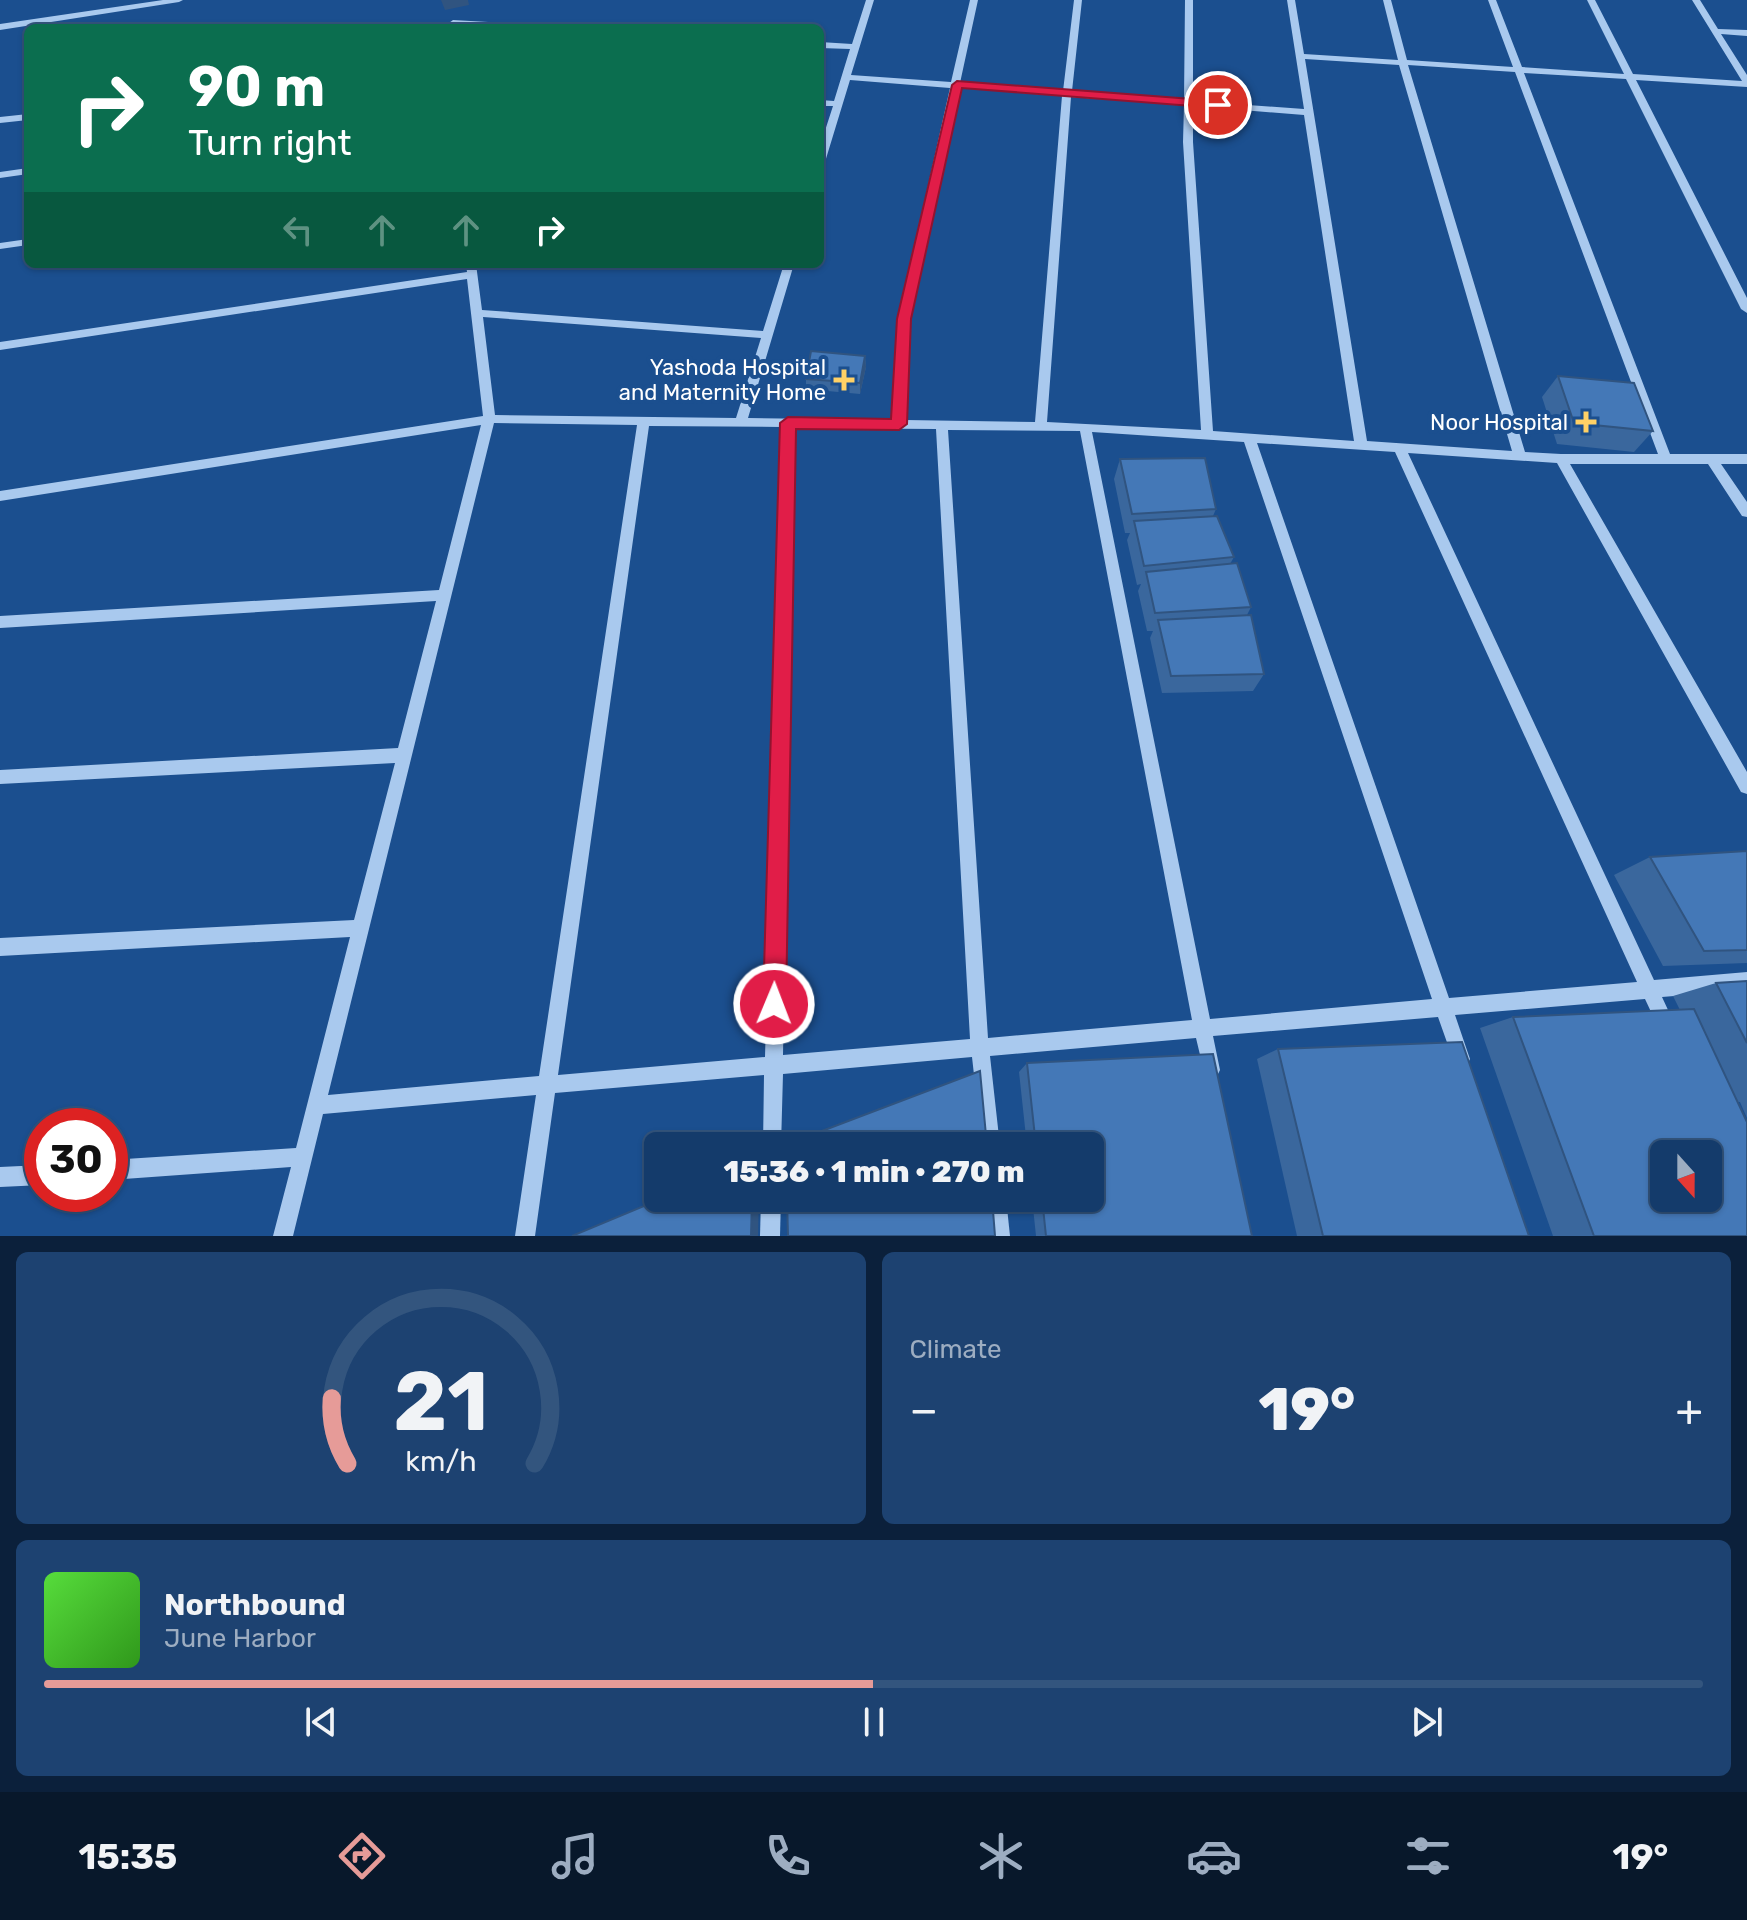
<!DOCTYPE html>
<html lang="en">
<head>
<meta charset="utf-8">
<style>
	body { margin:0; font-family:Rubik,sans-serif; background:#1d4271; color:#f1f3f6; height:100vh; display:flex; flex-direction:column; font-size:30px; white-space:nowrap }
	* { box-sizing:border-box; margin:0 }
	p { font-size:26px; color:#9dadc1 }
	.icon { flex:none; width:44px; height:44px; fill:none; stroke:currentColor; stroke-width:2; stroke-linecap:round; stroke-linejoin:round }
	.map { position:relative; height:1236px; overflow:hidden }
	.sheet { display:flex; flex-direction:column; gap:16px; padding:16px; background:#0b203b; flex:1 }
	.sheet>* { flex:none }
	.banner { position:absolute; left:24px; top:24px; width:800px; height:244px; border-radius:12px; box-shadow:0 2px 6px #0004,0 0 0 2px #33557e; background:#0b6e4f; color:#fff; overflow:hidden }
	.needle { width:52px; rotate:159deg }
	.buttons { position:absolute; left:1650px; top:1140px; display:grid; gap:16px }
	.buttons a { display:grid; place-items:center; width:72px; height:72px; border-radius:12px; background:#143b6b; box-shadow:0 2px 6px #0004,0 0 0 2px #33557e; font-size:40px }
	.speed { position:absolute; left:24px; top:1108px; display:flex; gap:16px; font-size:40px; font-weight:700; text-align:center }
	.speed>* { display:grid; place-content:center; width:104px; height:104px; border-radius:50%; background:#143b6b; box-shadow:0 2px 6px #0004,0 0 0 2px #33557e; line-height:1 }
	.speed .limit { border:12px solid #d22; background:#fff; color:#111 }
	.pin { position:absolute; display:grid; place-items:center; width:68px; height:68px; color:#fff; margin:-34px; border:4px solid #fff; border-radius:50%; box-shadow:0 2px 8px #0007 }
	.me { position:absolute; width:88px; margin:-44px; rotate:1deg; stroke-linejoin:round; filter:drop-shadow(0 0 6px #0008) }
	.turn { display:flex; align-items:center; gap:28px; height:168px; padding:0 32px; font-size:36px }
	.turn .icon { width:104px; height:104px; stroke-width:2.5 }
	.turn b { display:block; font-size:56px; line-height:68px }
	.lanes { display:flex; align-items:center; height:76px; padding:0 32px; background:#0003; justify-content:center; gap:40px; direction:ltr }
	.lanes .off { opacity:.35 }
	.big { font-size:60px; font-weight:800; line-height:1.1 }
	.sheet .widget { flex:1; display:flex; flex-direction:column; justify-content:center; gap:12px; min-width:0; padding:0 28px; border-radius:12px; background:#1d4271 }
	.sheet .dial { align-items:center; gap:0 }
	.dial svg { height:208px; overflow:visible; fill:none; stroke:#33557e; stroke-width:7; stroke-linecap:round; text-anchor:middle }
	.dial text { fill:#f1f3f6; stroke:none }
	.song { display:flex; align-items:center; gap:24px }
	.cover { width:96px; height:96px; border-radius:12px; background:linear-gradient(135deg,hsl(110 70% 55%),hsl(110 70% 35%)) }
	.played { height:8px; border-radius:4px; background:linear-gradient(90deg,#e69b98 50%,#33557e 50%) }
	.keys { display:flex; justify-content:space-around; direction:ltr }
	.heat { display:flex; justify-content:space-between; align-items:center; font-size:44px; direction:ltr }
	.sheet .tiles { flex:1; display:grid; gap:16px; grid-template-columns:1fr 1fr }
	.widget:last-child { grid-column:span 2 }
	.trip { position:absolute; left:644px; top:1132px; width:460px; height:80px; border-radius:12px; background:#143b6b; box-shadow:0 2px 6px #0004,0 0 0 2px #33557e; font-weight:800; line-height:80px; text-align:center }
	.menu { display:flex; height:128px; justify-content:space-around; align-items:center; background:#08182b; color:#9dadc1 }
	.menu .icon { width:56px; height:56px }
	.menu .current { color:#e69b98 }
	.menu b { font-size:36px; color:#f1f3f6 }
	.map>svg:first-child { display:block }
</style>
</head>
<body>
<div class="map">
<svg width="1747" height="1236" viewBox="0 0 1747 1236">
	<rect width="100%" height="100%" fill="#1b4f8f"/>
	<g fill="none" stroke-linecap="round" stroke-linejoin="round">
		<g fill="#a9c9ee" fill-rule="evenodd">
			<polygon points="163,0 183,0 179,2 0,30 0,24"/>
			<path d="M866 0H874L851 75 951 82 970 0H978L960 83 1063 91 1074 0H1082L1072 91 1184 100 1185 0H1193V101L1304 109 1287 0H1295L1304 54 1398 60 1383 0H1391L1407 60 1513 67 1488 0H1496L1522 67 1624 74 1587 0H1595L1633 74 1742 81 1692 0H1700L1718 29 1747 30V36L1721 34 1747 75V87L1636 80 1747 298V313L1741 309 1626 79 1524 73 1670 454H1747V464H1721L1747 502V517L1742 516 1708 464H1570L1747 772V794L1741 792 1557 463 1408 453 1654 980 1747 972V990L1662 997 1675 1025 1672 1031 1666 1034 1660 1031 1645 999 1455 1015 1470 1059 1467 1065 1461 1068 1455 1065 1438 1017 1213 1036 1220 1070 1217 1076 1211 1079 1205 1076 1196 1038 990 1056 1000 1146H982L972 1057 783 1074 781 1146H763L764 1075 555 1093 535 1236H515L536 1095 323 1114 293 1236H273L291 1167 110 1180V1160L296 1148 350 937 0 956V938L354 920 395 763 0 784V770L398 748 436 601 0 628V616L439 590 481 425 0 501V491L483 416 467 279 0 350V342L467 272 466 264H476L482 310 763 331 784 264H794L748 418 893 420 898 319 950 88 850 80 825 162 820 165V146L833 106H820V100L834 101 850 49 820 48V42L852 44ZM1305 59 1399 65 1512 451 1367 441ZM1408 65 1515 72 1658 454H1561L1525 452ZM959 88 1062 96 1035 422 905 420 910 319ZM1071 97 1184 105 1183 142 1201 430 1047 422ZM1193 106 1304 115 1354 441 1213 431 1193 142ZM483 317 761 338 736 418 495 415ZM494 423 637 425 539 1076 328 1095ZM649 426 782 427 765 1057 558 1075ZM794 428 936 429 970 1039 783 1055ZM948 430 1080 431 1192 1020 988 1038ZM1092 432 1244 442 1432 999 1210 1019ZM1257 443 1395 452 1637 982 1449 998Z"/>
			<polygon points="453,20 539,25 543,28 450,25 449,23"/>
			<polygon points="28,114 28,120 0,123 0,117"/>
			<polygon points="28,168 28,174 0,178 0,172"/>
			<polygon points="28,239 28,245 0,249 0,243"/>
			<polygon points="42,1165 42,1185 0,1187 0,1167"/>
			<polygon points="761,1198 781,1198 780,1236 760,1236"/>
			<polygon points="986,1198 1006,1198 1010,1236 990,1236"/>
		</g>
	</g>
	<g fill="#3a679d">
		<polygon points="865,356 866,367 860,394 806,389 806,379"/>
		<polygon points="1558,376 1653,431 1634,452 1557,444 1542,397"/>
		<polygon points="1120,459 1216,509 1213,516 1234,557 1230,564 1251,607 1247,615 1264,674 1253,691 1162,693 1150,638 1153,631 1147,631 1138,591 1141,584 1137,585 1127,540 1130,533 1125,533 1114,479"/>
		<polygon points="1747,851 1747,963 1663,966 1614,875 1650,857"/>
		<polygon points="1747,981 1747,1118 1740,1102 1737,1102 1747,1236 1553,1236 1480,1028 1513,1017 1680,1010 1673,996 1716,983"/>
		<polygon points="1278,1049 1529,1236 1297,1236 1257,1059"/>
		<polygon points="1027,1063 1252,1236 1036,1236 1032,1198 1090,1198 1090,1146 1027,1146 1019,1072"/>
	</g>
	<g fill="#305480">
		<polygon points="441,0 468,0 469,5 445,10"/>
		<polygon points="865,356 866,367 860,394 860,383"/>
		<polygon points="752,1198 759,1198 758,1236 751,1236"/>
	</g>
	<g fill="#4478b7" stroke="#305480" stroke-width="2" fill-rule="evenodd">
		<polygon points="811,351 865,356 860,383 806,379"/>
		<polygon points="1558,376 1634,383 1653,431 1574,423"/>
		<polygon points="1205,458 1216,509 1132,514 1120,459"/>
		<polygon points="1217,516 1234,557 1144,566 1134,521"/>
		<polygon points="1237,563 1251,607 1155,613 1146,572"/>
		<polygon points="1251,615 1264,674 1171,676 1158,620"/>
		<polygon points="1747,851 1747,950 1704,951 1650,857"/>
		<polygon points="1747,981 1747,1043 1716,983"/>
		<path d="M1694 1009 1747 1122V1236H1594L1513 1017ZM1664 1154H1708V1198H1664Z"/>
		<polygon points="1462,1042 1529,1236 1323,1236 1278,1049"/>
		<polygon points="1213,1054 1252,1236 1046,1236 1042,1198 1090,1198 1090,1146 1036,1146 1027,1063"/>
		<polygon points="980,1071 987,1146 785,1146 785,1145"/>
		<polygon points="663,1198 752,1198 751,1236 572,1236"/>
		<polygon points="787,1198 992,1198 995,1236 788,1236"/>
	</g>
	<polygon fill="#e11d48" stroke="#92132f" stroke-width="2" points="957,81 1218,101 1224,105 1218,108 962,88 911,319 907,424 899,430 796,429 786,1004 782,1012 774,1015 766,1012 763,1004 780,423 788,417 891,419 897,319 952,85"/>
	<g fill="#ffd166" stroke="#1b4f8f" stroke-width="3">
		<path d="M840 368h8v8h8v8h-8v8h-8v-8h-8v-8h8z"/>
		<path d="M1582 410h8v8h8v8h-8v8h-8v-8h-8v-8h8z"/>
	</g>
	<g text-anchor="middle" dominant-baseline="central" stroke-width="8" stroke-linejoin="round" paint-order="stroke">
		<g font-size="22" fill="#fff" stroke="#1b4f8f" text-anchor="end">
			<text x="826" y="367">Yashoda Hospital<tspan x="826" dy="25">and Maternity Home</tspan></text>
			<text x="1568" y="422">Noor Hospital</text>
		</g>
	</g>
</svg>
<div class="buttons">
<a><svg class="needle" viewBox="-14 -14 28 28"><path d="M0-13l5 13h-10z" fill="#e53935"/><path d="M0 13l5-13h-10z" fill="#9dadc1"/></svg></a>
</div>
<div class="speed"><div class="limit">30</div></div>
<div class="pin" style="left:1218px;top:105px;background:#d93025"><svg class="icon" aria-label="arrive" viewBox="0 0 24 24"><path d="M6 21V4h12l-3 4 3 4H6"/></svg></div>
<svg class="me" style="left:774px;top:1004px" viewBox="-20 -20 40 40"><circle r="17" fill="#e11d48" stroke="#fff" stroke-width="3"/><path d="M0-11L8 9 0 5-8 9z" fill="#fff"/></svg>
<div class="trip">15:36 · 1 min · 270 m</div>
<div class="banner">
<div class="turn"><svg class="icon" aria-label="right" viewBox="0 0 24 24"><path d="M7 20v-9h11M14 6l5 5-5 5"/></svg><div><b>90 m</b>Turn right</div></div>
<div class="lanes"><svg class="icon off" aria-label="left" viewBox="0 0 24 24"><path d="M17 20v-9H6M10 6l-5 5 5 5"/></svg><svg class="icon off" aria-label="ahead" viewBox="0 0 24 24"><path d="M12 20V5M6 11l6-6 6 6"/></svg><svg class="icon off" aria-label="ahead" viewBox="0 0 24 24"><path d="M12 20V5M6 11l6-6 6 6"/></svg><svg class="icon" aria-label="right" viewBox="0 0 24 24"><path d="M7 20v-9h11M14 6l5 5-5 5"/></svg></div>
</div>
</div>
<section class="sheet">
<div class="tiles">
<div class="widget dial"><svg viewBox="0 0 100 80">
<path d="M14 69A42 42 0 1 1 86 69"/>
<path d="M14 69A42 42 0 0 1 8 44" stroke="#e69b98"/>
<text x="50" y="56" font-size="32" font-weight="700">21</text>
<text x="50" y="72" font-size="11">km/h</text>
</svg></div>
<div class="widget"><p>Climate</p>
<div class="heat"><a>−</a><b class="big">19°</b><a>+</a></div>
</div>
<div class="widget">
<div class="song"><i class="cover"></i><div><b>Northbound</b><p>June Harbor</p></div></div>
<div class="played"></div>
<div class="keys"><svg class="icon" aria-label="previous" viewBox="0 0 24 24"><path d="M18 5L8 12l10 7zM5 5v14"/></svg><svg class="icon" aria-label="pause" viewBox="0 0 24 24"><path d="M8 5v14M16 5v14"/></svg><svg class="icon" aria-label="next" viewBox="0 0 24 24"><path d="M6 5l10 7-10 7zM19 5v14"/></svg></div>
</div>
</div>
</section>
<nav class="menu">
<b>15:35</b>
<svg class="icon current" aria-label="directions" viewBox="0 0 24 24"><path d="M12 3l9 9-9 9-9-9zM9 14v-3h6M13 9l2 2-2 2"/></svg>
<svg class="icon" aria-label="music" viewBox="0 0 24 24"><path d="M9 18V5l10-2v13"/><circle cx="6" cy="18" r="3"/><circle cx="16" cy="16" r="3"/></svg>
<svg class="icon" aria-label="phone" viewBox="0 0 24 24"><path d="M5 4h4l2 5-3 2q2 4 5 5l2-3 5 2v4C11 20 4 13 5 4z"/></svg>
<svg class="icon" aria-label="climate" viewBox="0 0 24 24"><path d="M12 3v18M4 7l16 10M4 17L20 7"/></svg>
<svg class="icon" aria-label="car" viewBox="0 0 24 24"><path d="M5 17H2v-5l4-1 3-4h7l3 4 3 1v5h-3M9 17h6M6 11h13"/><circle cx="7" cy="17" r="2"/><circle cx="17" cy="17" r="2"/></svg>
<svg class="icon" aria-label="filters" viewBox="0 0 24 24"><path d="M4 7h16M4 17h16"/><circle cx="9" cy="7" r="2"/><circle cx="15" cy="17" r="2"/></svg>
<b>19°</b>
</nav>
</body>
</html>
